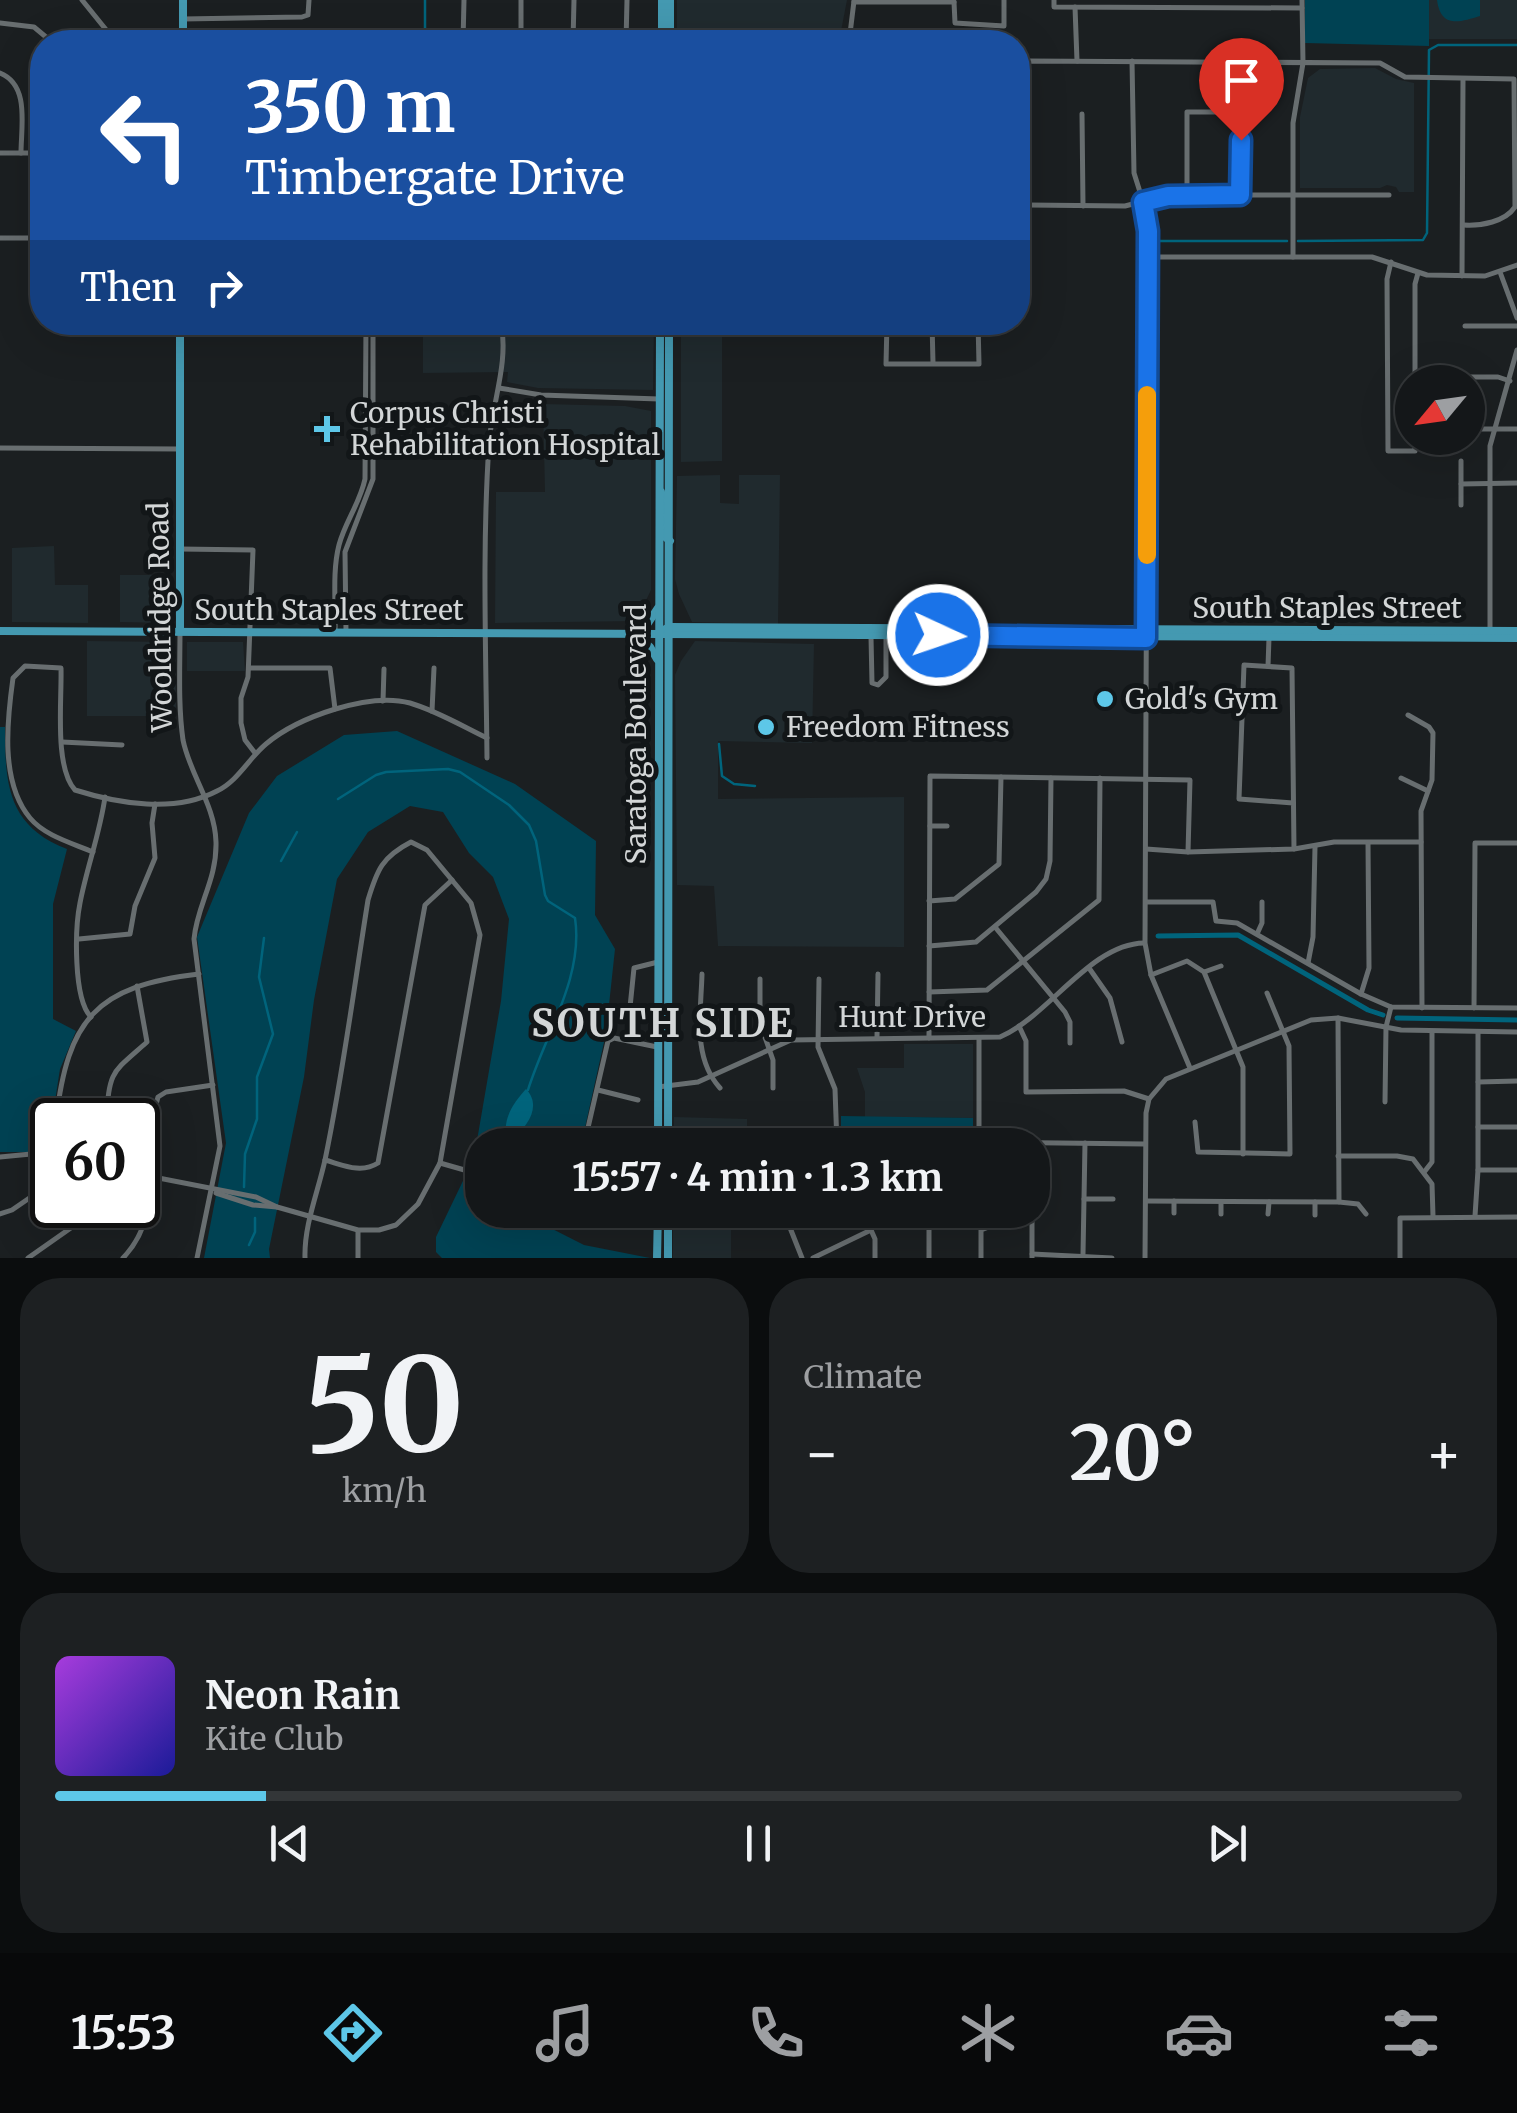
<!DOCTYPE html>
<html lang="en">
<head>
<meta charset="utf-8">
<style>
	body { margin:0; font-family:Merriweather,serif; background:#1d2022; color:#f1f3f6; height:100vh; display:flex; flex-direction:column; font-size:38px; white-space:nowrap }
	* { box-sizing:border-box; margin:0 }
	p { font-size:32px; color:#9d9fa2 }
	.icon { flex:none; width:55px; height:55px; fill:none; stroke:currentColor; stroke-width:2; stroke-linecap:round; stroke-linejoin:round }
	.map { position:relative; height:1258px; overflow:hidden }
	.drawer { display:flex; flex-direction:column; gap:20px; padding:20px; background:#0b0d0e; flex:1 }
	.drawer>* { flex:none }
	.guide { position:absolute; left:30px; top:30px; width:1000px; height:305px; border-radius:40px; box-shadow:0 10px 40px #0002,0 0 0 2px #333638; background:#1a4fa0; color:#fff; overflow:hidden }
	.needle { width:65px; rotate:241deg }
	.controls { position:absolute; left:1395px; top:365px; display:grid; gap:20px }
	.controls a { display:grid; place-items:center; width:90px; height:90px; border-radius:50%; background:#141719; box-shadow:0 10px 40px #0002,0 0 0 2px #333638; font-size:50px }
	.speed { position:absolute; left:30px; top:1098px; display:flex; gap:20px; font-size:50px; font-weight:700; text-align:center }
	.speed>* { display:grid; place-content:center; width:130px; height:130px; border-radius:50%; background:#141719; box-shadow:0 10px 40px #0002,0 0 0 2px #333638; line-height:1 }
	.speed .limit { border:5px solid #111; border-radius:15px; background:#fff; color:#111 }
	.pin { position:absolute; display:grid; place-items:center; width:85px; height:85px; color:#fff; margin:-102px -42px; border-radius:50% 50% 50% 0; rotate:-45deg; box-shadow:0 0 10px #0007 }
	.pin .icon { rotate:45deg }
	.me { position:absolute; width:110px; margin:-55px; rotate:93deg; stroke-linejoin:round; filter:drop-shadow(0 0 8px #0008) }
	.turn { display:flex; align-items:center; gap:35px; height:210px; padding:0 50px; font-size:45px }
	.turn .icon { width:130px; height:130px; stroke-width:2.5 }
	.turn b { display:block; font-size:70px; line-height:85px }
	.then { display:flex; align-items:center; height:95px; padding:0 50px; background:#0003; gap:20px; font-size:38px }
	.big { font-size:75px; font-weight:700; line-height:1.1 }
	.drawer .tile { flex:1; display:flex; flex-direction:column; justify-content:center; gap:15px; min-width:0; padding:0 35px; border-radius:40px; background:#1d2022 }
	.drawer .dial { align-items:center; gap:0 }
	.dial b { font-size:130px; line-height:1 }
	.song { display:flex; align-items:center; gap:30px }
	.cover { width:120px; height:120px; border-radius:15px; background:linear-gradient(135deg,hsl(280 70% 55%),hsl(240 70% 35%)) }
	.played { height:10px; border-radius:5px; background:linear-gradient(90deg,#5dc7e8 15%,#333638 15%) }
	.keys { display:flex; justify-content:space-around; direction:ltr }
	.heat { display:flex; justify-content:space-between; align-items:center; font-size:55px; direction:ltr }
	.drawer .tiles { flex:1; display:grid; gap:20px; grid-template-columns:1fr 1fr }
	.tile:last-child { grid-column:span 2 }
	.trip { position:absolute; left:465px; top:1128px; width:585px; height:100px; border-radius:40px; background:#141719; box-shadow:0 10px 40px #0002,0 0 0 2px #333638; font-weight:700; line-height:100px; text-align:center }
	.tabs { display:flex; height:160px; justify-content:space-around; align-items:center; background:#08090a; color:#9d9fa2 }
	.tabs .icon { width:70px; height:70px }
	.tabs .active { color:#5dc7e8 }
	.tabs b { font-size:45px; color:#f1f3f6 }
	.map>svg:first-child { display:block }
</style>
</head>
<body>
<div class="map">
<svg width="1517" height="1258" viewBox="0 0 1517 1258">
	<rect width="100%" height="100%" fill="#1b1f21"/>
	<g fill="#202a2e">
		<polygon points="677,0 847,0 841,31 677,29"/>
		<rect x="1429" y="0" width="88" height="39"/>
		<polygon points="1375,68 1396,79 1414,83 1414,192 1399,192 1396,187 1387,185 1380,188 1300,188 1300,117 1308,78 1320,69"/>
		<polygon points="377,323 654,323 653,390 538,388 507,382 508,372 423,373 423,326 377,326"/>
		<polygon points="681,328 722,328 722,461 681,462"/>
		<polygon points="543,404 625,406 651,411 651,590 636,621 495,623 496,492 545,492"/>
		<polygon points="720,475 720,503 739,504 739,475 780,475 778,624 692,622 679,594 675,579 677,476"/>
		<polygon points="54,546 55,585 88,585 88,623 12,622 12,548"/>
		<polygon points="120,575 172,575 170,623 120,622"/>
		<polygon points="87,641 172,642 175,646 176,716 87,716"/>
		<polygon points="695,641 814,644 812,743 718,741 718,799 904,797 904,947 718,946 714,886 677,885 675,675 681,661"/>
		<polygon points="187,642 243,642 245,671 187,671"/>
		<polygon points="904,1044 973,1044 973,1118 865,1117 865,1092 857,1068 904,1068"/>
		<polygon points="674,1117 747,1119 747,1145 674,1145"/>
		<polygon points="673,1226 731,1227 731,1258 673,1258"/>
	</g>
	<g fill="#004253">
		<polygon points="1305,0 1429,0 1429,46 1305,43"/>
		<path d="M1437 0H1480V16C1460 22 1441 29 1437 0Z"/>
		<path d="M0 727H5C5 783 7 826 67 849L53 904V1019L76 1031 60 1069 47 1152H0Z"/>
		<polygon points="397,731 515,784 596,841 595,915 615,949 606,1033 582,1141 581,1145 482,1145 482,1210 515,1210 584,1245 650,1258 442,1258 436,1252 436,1237 474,1158 501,1001 509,919 493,877 469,853 443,812 410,806 368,832 337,879 314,1000 304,1077 269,1249 270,1258 204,1258 226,1143 197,937 249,813 277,776 344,735"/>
		<polygon points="841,1116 973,1118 973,1145 841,1145"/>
	</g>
	<path fill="#00647c" d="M526 1089C542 1106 528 1126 512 1139L506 1133C504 1116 515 1101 526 1089Z"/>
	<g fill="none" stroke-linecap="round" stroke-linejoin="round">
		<g stroke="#00647c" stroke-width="2.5">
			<polyline points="425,42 425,0"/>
			<polyline points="1154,241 1287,241"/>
			<polyline points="1298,241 1423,240 1427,233 1429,50 1438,45 1517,45"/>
			<polyline points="719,744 722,776 734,784 755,786"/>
			<path d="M338 799 376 775 386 772 448 769 460 772 509 805 529 825 536 841 545 895 548 901 575 918C584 977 545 1035 528 1090"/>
			<polyline points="281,861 297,832"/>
			<polyline points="244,1187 245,1154 257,1119 257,1077 273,1034 259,977 264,938"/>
			<polyline points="504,1228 505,1210"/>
			<polyline points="249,1245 255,1232 255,1218"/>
		</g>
		<g stroke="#00647c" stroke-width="5">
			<polyline points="1158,936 1238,935 1368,1010 1383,1015"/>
			<polyline points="1397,1018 1517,1020"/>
		</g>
		<g stroke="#686e70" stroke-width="5">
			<polyline points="82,0 116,42"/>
			<polyline points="1054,0 1054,7 1302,8"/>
			<polyline points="854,2 954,2"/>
			<polyline points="954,2 955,23 1004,26 1004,0"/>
			<polyline points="1075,7 1077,61"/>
			<polyline points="183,19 302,17 308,15 309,0"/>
			<polyline points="0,23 34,27 52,42"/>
			<polyline points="141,42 149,39"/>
			<polyline points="463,42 464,0"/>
			<polyline points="521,42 521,0"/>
			<polyline points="573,42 574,0"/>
			<polyline points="626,42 627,0"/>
			<polyline points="849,42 854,1"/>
			<polyline points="1132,61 1134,173 1146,211 1148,231 1145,943 1151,975 1190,1068"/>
			<path d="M0 73C30 85 21 126 21 153"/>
			<polyline points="1082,114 1083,206"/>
			<polyline points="0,153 42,153"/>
			<polyline points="1187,195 1187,112 1241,112 1240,195"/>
			<polyline points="1028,205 1125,206 1168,195 1389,195"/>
			<path d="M1028 231V61L1380 63 1405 77 1514 79 1515 207C1505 222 1481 226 1464 225"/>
			<polyline points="0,238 42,238"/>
			<polyline points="1148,257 1372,257 1427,275 1485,276 1517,265"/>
			<polyline points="1293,257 1293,123 1303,63 1302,0"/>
			<polyline points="1391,262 1387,279 1388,451 1415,451 1415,438"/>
			<polyline points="1500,272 1517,318"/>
			<polyline points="1462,276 1463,79"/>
			<polyline points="887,322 886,364 979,364 978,322"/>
			<polyline points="932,322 933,363"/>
			<polyline points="1465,326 1517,326"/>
			<polyline points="1466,377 1498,377 1510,381"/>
			<polyline points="1415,382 1415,284 1418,273"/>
			<polyline points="499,388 541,395 659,399"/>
			<polyline points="1468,429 1517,429"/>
			<polyline points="0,448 180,449"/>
			<polyline points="1461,461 1461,505"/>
			<polyline points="1461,484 1517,483"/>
			<polyline points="180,549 253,550 248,677 241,698 241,723 245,740 255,753"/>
			<path d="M180 631C180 667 178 705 183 740 190 775 215 805 216 842 217 880 197 905 194 939L220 1146 197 1258"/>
			<polyline points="1490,631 1490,446 1517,350"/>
			<path d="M335 632C336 604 332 572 339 545 345 522 360 503 365 479L366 322"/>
			<polyline points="346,632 345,552 373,479 373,322"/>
			<polyline points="871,637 872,683 878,685 886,677 886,637"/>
			<polyline points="1268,666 1269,638"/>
			<polyline points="249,668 330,668 335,709"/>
			<polyline points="383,701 384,669"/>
			<polyline points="432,711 434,668"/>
			<polyline points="1408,715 1429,727 1433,733 1432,780 1421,811 1422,1008"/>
			<polyline points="62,742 122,745"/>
			<path d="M487 758C486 654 482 548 489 444 492 402 509 364 501 322"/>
			<polyline points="1401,778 1428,791"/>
			<polyline points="1293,803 1239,799 1244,665 1292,668 1294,849"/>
			<polyline points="930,826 947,826"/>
			<polyline points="1146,849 1188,852 1294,849 1334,842 1421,842"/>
			<path d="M93 852C72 843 45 836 30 818 0 782 7 721 13 678L25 666 61 668C62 700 54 767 75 790 119 804 175 813 217 791 238 781 249 758 266 744 298 717 369 692 410 703 437 711 462 726 487 738"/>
			<polyline points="929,901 955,899 999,864 1001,777"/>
			<polyline points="1146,902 1213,902 1216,921 1237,923 1361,994 1391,1007 1517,1008"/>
			<polyline points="995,927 1065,1012 1070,1022 1070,1043"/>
			<polyline points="1257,934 1262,923 1262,902"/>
			<polyline points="79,939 130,934 135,906 155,858 152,823 155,804"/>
			<polyline points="929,946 976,942 1036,892 1046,879 1050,861 1051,778"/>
			<polyline points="1308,963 1313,937 1315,847"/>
			<polyline points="1089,968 1110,998 1122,1042"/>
			<polyline points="1204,972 1221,966"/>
			<path d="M702 974C701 1013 692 1057 720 1088"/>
			<polyline points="1151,975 1187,961 1204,972 1243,1067 1243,1154"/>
			<polyline points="760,979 760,1023 773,1060 773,1088"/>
			<polyline points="819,979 818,1047 835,1089 837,1145"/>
			<polyline points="929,992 987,990 1099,900 1100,778"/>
			<polyline points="1361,994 1369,968 1368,843"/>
			<polyline points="1474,1008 1475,843 1517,843"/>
			<path d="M91 1017C73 999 75 928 80 903 87 867 100 833 105 797"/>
			<polyline points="1338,1018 1339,1202"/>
			<polyline points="658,1023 629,1017 634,968 658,962"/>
			<polyline points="1019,1026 1026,1041 1026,1092 1124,1091 1149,1099"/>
			<polyline points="877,1037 878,974"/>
			<polyline points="929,1038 930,776 1190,780 1188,852"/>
			<polyline points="1478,1082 1517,1081"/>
			<path d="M658 1087 698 1082 791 1040 1000 1037C1049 1016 1090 944 1144 943"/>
			<polyline points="598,1090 638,1100"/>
			<polyline points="1385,1102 1386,1027 1391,1007"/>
			<path d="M56 1120C68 1019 96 986 199 974"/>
			<path d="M106 1120C110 1069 111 1074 147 1042L137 986"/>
			<polyline points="1195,1122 1198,1152 1290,1154 1289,1046 1267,993"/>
			<polyline points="1478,1127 1517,1127"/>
			<polyline points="979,1142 1145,1144"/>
			<polyline points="584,1145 608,1041 614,1038 657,1047"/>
			<polyline points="979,1145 979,1039"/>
			<polyline points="1338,1156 1397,1156 1413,1159 1432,1184 1433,1216"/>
			<polyline points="0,1157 31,1154 52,1158"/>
			<path d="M325 1160C343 1165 361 1174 378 1163L425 905 452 880"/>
			<polyline points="440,1163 482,1175"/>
			<polyline points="1478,1170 1517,1170"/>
			<polyline points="1425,1171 1432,1162 1432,1032"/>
			<path d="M138 1174 256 1197 277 1207 358 1230H379L396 1225 418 1204 440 1163 480 935 471 903 427 850 411 842C382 857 377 870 368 900 354 987 343 1074 325 1160 318 1192 304 1225 305 1258"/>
			<polyline points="1032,1185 1033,1143"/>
			<polyline points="216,1193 253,1205 277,1207"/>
			<polyline points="1084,1199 1113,1199"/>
			<polyline points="1146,1201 1339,1202 1358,1204 1366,1214"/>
			<polyline points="1221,1202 1221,1214"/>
			<polyline points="1315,1202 1315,1215"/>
			<polyline points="594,1210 632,1219 737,1221 749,1220 782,1210"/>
			<polyline points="783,1210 802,1258"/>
			<polyline points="929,1210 929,1258"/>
			<polyline points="1174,1213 1174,1201"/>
			<polyline points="0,1214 12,1210 44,1188 52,1138"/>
			<polyline points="1268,1214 1269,1202"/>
			<polyline points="1475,1216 1478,1170 1478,1032"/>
			<polyline points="1032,1254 1112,1258"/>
			<polyline points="1083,1254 1085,1143"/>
			<polyline points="28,1258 85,1218 92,1205"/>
			<path d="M123 1258C167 1212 142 1151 158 1097L166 1092 213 1085"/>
			<polyline points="358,1258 358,1231"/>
			<polyline points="813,1258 871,1230 875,1239 875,1258"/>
			<polyline points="981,1258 981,1230 1017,1216 1032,1215"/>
			<polyline points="1032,1258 1032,1210"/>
			<polyline points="1145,1258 1146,1113 1149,1099 1166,1079 1311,1020 1338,1018 1401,1030 1517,1032"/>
			<polyline points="1400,1258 1400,1218 1517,1217"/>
		</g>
		<g stroke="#4499b1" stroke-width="8">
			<polyline points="183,42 183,0"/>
			<polyline points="662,42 662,0"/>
			<polyline points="670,42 670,0"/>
			<polyline points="661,492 664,536 670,541"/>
			<polyline points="0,631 1517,638"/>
			<polyline points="180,631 180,322"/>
			<polyline points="634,633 650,647 657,659"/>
			<polyline points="634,633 648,623 658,608"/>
			<polyline points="659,633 669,627 1517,631"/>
			<polyline points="658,1145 660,322"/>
			<polyline points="668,1145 669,322"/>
			<polyline points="657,1258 658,1210"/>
			<polyline points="668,1258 668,1210"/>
		</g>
	</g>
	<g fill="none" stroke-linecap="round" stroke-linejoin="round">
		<defs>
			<polyline id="route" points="938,635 1146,638 1148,231 1143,202 1168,196 1240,195 1241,140"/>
		</defs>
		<use href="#route" stroke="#114b97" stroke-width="25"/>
		<use href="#route" stroke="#1a73e8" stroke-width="18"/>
		<polyline stroke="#f59e0b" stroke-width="18" points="1147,555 1147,395"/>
	</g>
	<g fill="#5dc7e8" stroke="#121618" stroke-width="4">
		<path d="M322 414h10v10h10v10h-10v10h-10v-10h-10v-10h10z"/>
		<circle cx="1105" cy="699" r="10"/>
		<circle cx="766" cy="727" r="10"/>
	</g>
	<g text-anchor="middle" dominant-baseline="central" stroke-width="10" stroke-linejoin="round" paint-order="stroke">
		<g font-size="28" fill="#d3d6d7" stroke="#121618" text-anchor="start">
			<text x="350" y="413">Corpus Christi<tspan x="350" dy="32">Rehabilitation Hospital</tspan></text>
			<text x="1125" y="699">Gold's Gym</text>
			<text x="786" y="727">Freedom Fitness</text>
		</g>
		<g font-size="28" fill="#d3d6d7" stroke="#121618">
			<text x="1327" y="608">South Staples Street</text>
			<text x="329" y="610">South Staples Street</text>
			<text transform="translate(160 617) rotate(-91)">Wooldridge Road</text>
			<text transform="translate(636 734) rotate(-90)">Saratoga Boulevard</text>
			<text x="912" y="1017">Hunt Drive</text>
		</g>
		<g font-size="38" font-weight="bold" letter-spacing="2.5" fill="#d3d6d7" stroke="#121618">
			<text x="663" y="1023">SOUTH SIDE</text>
		</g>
	</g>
</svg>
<div class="controls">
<a><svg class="needle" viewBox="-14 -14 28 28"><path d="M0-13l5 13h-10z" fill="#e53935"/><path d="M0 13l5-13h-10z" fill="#9d9fa2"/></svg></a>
</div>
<div class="speed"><div class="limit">60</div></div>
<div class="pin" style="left:1241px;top:140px;background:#d93025"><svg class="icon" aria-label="arrive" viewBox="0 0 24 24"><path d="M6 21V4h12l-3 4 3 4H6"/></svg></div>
<svg class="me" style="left:938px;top:635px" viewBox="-20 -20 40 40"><circle r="17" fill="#1a73e8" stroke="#fff" stroke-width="3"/><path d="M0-11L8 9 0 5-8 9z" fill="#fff"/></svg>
<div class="trip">15:57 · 4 min · 1.3 km</div>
<div class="guide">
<div class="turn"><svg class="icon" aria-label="left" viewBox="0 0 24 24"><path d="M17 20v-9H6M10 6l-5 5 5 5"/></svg><div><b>350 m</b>Timbergate Drive</div></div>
<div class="then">Then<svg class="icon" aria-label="right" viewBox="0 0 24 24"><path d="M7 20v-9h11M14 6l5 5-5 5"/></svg></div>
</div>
</div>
<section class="drawer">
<div class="tiles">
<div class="tile dial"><b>50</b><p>km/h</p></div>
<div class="tile"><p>Climate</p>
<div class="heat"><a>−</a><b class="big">20°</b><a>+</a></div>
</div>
<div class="tile">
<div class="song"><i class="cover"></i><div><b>Neon Rain</b><p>Kite Club</p></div></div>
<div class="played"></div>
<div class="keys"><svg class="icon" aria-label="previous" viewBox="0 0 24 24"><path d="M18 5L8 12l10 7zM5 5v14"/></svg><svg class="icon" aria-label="pause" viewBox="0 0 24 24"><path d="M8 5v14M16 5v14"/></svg><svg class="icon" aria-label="next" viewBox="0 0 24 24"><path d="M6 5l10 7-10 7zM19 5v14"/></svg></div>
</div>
</div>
</section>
<nav class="tabs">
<b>15:53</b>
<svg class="icon active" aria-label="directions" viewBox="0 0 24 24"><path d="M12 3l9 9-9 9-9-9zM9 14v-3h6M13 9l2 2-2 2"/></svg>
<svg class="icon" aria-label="music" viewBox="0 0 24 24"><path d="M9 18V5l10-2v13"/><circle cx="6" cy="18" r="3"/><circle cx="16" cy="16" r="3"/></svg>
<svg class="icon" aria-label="phone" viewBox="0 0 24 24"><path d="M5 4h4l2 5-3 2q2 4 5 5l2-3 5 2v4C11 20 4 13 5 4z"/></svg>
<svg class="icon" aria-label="climate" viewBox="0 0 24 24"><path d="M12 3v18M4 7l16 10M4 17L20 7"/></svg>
<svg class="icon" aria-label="car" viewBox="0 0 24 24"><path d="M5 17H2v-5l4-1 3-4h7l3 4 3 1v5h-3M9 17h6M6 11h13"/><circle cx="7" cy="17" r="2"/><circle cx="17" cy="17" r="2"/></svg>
<svg class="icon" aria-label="filters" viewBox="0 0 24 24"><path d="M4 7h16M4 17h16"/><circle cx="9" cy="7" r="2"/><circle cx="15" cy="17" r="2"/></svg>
</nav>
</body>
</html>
